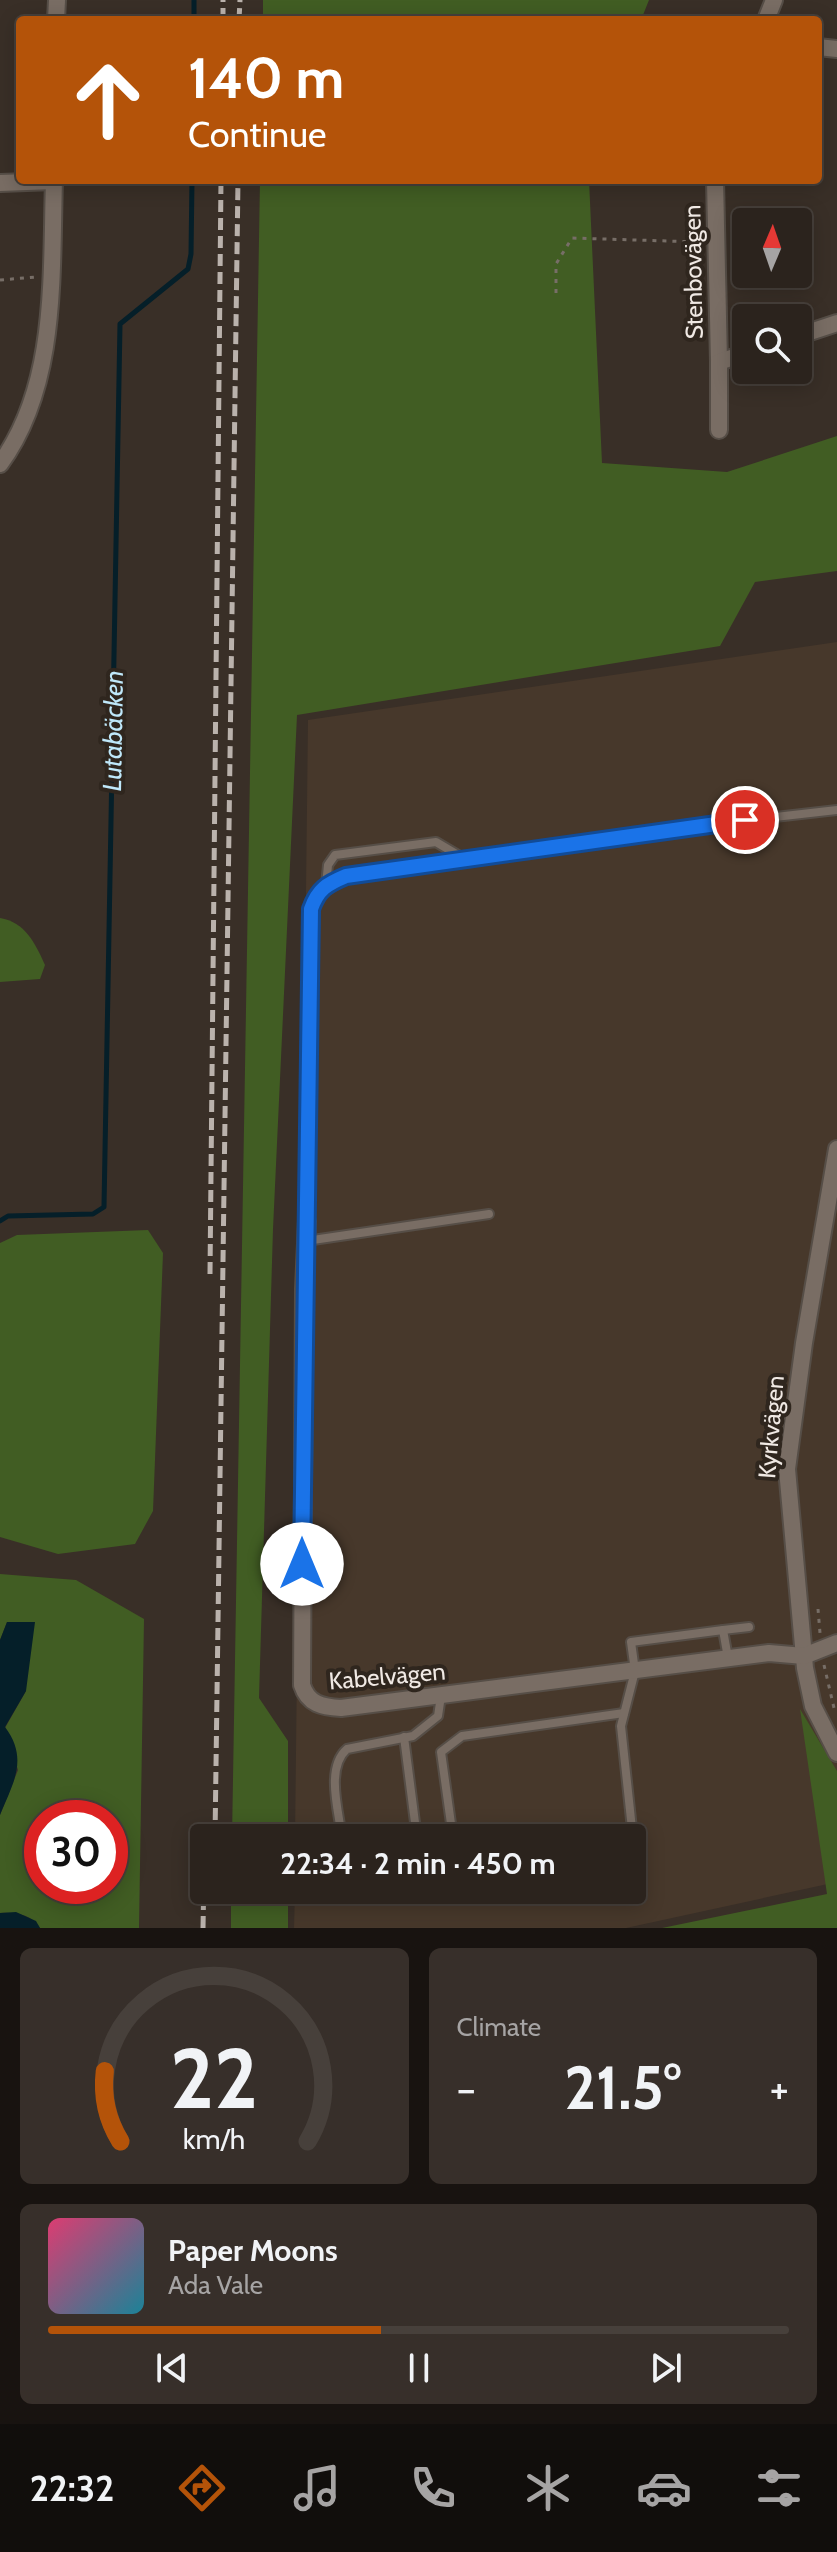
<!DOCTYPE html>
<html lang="en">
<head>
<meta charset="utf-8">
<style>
	body { margin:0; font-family:Cabin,sans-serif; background:#372f2a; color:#f1f3f6; height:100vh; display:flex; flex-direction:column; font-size:30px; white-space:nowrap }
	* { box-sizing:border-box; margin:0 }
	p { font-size:26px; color:#a6a4a4 }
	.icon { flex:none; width:44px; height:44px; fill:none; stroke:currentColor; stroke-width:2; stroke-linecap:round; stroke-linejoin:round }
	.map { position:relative; height:1928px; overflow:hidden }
	.sheet { display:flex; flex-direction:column; gap:20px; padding:20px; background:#181310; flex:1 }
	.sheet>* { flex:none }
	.hud { position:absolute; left:16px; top:16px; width:806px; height:168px; border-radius:8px; box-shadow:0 4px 20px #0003,0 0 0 2px #47403b; background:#b45309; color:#fff; overflow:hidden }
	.needle { width:52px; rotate:2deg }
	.buttons { position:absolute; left:732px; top:208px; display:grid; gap:16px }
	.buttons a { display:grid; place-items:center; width:80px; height:80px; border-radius:8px; background:#2b231d; box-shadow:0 4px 20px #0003,0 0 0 2px #47403b; font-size:40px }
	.speed { position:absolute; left:24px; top:1800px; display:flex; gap:16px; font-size:40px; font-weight:700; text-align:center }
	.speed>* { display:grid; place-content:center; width:104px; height:104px; border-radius:50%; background:#2b231d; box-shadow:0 4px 20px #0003,0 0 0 2px #47403b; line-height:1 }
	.speed .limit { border:12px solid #d22; background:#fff; color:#111 }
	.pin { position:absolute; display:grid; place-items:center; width:68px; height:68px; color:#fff; margin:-34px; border:4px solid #fff; border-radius:50%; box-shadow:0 2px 8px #0007 }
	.me { position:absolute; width:88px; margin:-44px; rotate:0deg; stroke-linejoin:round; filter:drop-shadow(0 0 6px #0008) }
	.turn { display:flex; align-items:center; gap:28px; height:168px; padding:0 40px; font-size:36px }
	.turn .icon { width:104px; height:104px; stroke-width:2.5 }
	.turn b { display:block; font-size:56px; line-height:68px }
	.big { font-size:60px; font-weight:700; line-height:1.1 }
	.sheet .tile { flex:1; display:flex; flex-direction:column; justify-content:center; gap:12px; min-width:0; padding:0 28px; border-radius:12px; background:#372f2a }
	.sheet .dial { align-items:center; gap:0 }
	.dial svg { height:208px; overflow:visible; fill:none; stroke:#47403b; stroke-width:7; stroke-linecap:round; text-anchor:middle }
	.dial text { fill:#f1f3f6; stroke:none }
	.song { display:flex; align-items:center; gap:24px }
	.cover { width:96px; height:96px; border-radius:12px; background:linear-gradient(135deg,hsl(340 70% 55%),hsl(190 70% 35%)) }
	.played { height:8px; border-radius:4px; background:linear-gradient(90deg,#b45309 45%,#47403b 45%) }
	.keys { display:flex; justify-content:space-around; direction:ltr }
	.heat { display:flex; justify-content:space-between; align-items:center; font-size:44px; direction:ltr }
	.sheet .tiles { flex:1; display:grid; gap:20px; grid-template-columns:1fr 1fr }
	.tile:last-child { grid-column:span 2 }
	.trip { position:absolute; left:190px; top:1824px; width:456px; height:80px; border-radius:8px; background:#2b231d; box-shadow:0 4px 20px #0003,0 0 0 2px #47403b; font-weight:700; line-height:80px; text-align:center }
	.dock { display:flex; height:128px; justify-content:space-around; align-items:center; background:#110e0c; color:#a6a4a4 }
	.dock .icon { width:56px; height:56px }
	.dock .selected { color:#b45309 }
	.dock b { font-size:36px; color:#f1f3f6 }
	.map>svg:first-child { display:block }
</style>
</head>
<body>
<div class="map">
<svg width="837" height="1928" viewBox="0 0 837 1928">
	<rect width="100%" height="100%" fill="#392f27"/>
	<polygon fill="#47382b" points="837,642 837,1882 626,1928 294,1928 295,1890 632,1890 632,1838 295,1838 308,720"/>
	<g fill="#415d23" fill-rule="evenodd">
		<polygon points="263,0 649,0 641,20 263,20"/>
		<polygon points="260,180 589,180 602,463 727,472 837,436 837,571 755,582 720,646 297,715 273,1229 259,1698 288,1741 288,1838 232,1838"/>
		<path d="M0 918C25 922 35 943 45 965L40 979 0 982Z"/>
		<polygon points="148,1230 163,1253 153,1511 135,1544 58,1554 0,1537 0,1243 17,1235"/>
		<path d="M0 1574 76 1580 144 1619 139 1928H40C31 1914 15 1912 0 1913V1815L18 1770 5 1728 26 1691 7 1622 0 1640ZM42 1818H110V1886H42Z"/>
		<polygon points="800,1709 837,1771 837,1928 662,1928 827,1894"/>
		<rect x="231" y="1890" width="57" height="38"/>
	</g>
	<g fill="#051f29">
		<path d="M7 1622H35L26 1691 5 1727C29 1759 13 1783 0 1815V1640Z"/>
		<polygon points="16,1912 36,1921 40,1928 0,1928 0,1913"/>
	</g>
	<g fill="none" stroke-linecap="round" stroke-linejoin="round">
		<g stroke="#051f29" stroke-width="5">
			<polyline points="194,20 194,0"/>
			<polyline points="0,1221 8,1216 93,1214 104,1207 120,324 188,269 191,254 192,180"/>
		</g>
		<defs>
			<g id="lane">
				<polyline points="326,885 328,865 335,855 436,842 463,858"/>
				<path d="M307 1221 311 909C318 889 327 884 346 876L687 827 837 810"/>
				<polyline points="306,1241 489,1214"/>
				<polyline points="723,1630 749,1627"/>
				<polyline points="404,1737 417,1838"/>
				<path d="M342 1838C339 1812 325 1768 347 1749L413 1736 438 1716 441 1696"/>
				<polyline points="453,1838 441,1752 462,1736 624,1713"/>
				<polyline points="632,1858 635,1857 621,1726 635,1671 631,1642 723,1630 728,1658"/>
			</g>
			<g id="street">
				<polyline points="56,20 57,0"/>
				<polyline points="766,20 774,0"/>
				<polyline points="818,47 837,49"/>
				<polyline points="715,180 719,362"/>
				<polyline points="0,183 54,181"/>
				<polyline points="798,336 837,323"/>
				<polyline points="719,430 719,362 746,353"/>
				<path d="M0 464C58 385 51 274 54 180"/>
				<polyline points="837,1149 804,1343 787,1469 805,1668 813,1706 837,1753"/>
				<path d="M307 1221 304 1289 302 1685C308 1704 322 1707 341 1708L769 1653 804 1656 837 1643"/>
			</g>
		</defs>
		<use href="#lane" stroke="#564e47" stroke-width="12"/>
		<use href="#street" stroke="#564e47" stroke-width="20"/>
		<g stroke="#776e67" stroke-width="3" stroke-dasharray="4 6" stroke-linecap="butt">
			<polyline points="0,280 36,277"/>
			<polyline points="556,293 556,264 572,238 699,242"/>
			<polyline points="818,1609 820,1633"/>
			<polyline points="824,1665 834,1708"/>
		</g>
		<use href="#lane" stroke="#796d64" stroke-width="8"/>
		<use href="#street" stroke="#796d64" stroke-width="16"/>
		<g stroke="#bab2ac" stroke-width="5" stroke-dasharray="12 6" stroke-linecap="butt">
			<polyline points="223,20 223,0"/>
			<polyline points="239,20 240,0"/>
			<polyline points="210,1274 221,180"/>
			<polyline points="215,1838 238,180"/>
			<polyline points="203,1928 204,1872"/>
		</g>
	</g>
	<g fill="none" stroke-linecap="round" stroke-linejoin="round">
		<defs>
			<path id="route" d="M302 1564C304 1346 308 1128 311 909 318 889 327 884 346 876L745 820"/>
		</defs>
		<use href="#route" stroke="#114b97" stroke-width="20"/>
		<use href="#route" stroke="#1a73e8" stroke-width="14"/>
	</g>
	<g text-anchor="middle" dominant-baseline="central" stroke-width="8" stroke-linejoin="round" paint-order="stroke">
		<g font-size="24" fill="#f0e9e4" stroke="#2f261e">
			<text transform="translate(693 272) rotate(-91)">Stenbovägen</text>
			<text transform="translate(771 1427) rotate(-85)">Kyrkvägen</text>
			<text transform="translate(387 1676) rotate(-5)">Kabelvägen</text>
		</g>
		<g font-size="26" font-style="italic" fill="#bfe8fa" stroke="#2f261e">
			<text transform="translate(113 731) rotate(-89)">Lutabäcken</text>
		</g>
	</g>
</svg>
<div class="buttons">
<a><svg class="needle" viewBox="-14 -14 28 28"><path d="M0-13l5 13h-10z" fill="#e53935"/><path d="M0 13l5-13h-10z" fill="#a6a4a4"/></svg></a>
<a><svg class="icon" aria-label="search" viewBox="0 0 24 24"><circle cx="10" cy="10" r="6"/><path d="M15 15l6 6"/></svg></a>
</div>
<div class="speed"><div class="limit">30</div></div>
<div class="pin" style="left:745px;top:820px;background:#d93025"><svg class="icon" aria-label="arrive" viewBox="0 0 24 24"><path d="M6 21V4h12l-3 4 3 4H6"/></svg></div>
<svg class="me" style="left:302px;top:1564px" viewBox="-20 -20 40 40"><circle r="19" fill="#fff"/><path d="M0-13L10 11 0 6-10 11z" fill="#1a73e8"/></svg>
<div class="trip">22:34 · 2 min · 450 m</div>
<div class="hud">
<div class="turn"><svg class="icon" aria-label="ahead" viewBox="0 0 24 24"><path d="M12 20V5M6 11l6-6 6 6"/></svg><div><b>140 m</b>Continue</div></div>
</div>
</div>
<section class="sheet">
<div class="tiles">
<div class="tile dial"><svg viewBox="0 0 100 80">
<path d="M14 69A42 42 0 1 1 86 69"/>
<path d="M14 69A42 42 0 0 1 8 42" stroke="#b45309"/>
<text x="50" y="56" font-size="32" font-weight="700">22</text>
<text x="50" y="72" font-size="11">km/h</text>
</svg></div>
<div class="tile"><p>Climate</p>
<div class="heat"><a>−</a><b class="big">21.5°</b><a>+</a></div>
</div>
<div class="tile">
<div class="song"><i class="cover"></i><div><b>Paper Moons</b><p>Ada Vale</p></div></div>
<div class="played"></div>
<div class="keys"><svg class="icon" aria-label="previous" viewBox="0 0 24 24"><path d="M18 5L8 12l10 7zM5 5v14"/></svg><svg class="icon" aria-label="pause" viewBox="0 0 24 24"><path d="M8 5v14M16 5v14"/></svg><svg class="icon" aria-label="next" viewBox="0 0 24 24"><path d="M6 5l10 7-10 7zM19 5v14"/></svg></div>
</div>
</div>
</section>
<nav class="dock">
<b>22:32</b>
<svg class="icon selected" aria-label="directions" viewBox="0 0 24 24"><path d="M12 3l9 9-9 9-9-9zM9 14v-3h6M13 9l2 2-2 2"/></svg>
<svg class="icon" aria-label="music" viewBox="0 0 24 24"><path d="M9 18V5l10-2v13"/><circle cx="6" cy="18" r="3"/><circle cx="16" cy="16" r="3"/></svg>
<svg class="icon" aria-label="phone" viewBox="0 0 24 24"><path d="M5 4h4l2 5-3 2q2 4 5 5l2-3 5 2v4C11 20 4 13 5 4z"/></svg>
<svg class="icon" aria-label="climate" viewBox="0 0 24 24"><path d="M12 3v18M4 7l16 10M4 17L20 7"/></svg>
<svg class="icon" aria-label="car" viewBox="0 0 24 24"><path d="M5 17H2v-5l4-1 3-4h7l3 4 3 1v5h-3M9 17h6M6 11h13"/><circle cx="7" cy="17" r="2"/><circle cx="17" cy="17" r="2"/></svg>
<svg class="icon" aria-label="filters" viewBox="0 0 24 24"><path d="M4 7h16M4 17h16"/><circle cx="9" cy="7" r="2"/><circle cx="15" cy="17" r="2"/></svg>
</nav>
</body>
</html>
